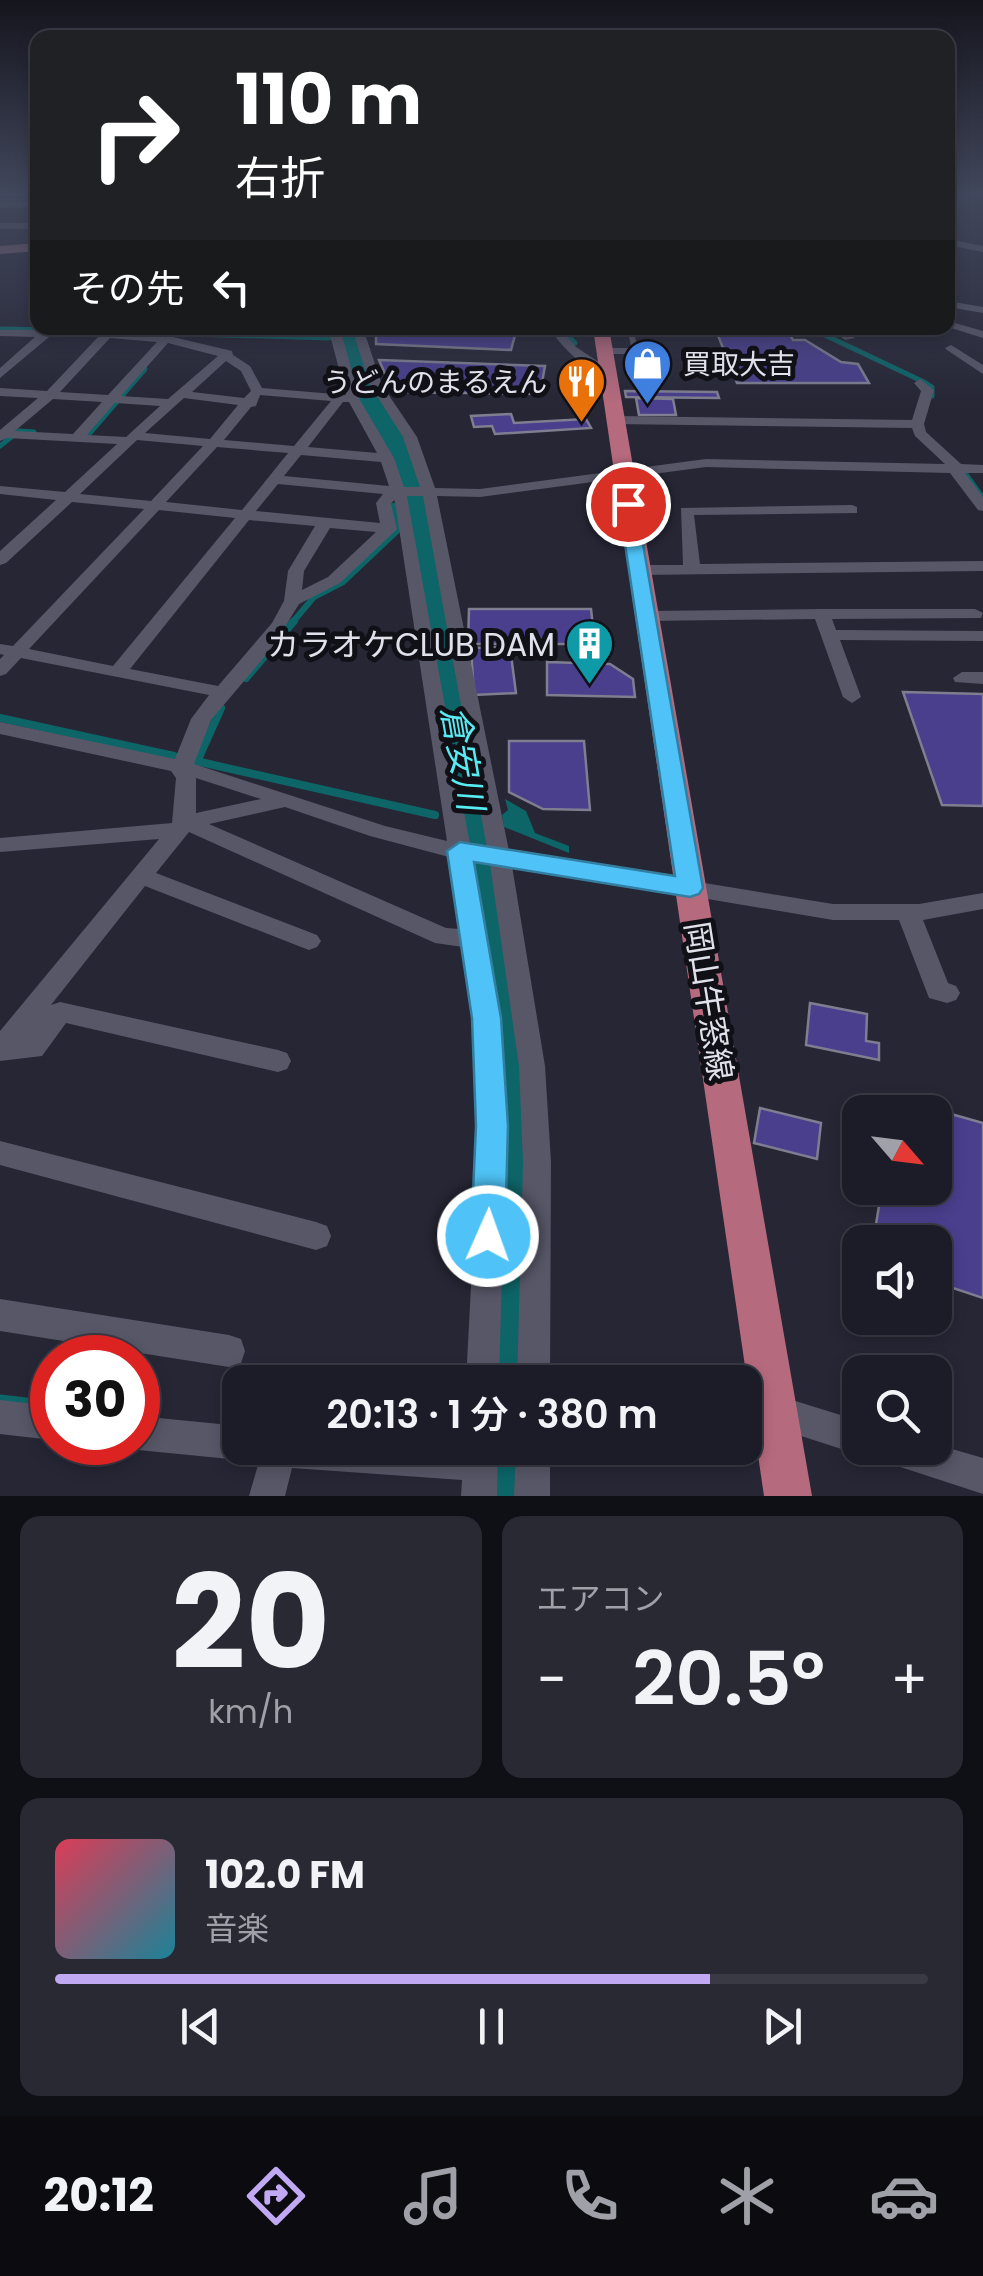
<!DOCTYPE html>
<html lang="ja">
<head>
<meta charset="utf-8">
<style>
	body { margin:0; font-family:Poppins,"Noto Sans JP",sans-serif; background:#292934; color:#f1f3f6; height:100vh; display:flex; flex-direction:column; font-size:38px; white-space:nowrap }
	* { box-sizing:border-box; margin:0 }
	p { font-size:32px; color:#a0a1a8 }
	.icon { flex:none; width:55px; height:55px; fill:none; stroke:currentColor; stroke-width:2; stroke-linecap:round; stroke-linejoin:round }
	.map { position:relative; height:1496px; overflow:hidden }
	.panel { display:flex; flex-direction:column; gap:20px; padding:20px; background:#0f0f16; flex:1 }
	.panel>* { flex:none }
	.hud { position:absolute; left:30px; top:30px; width:925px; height:305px; border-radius:20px; box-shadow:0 5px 15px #0003,0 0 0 2px #3a3a45; background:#202124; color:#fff; overflow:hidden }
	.needle { width:65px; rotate:118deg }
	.controls { position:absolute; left:842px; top:1095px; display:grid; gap:20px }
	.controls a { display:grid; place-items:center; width:110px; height:110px; border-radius:20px; background:#1c1c28; box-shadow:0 5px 15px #0003,0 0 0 2px #3a3a45; font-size:50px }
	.speed { position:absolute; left:30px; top:1335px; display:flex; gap:20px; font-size:50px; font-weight:700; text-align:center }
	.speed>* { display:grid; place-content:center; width:130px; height:130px; border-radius:50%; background:#1c1c28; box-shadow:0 5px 15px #0003,0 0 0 2px #3a3a45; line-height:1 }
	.speed .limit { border:15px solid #d22; background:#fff; color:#111 }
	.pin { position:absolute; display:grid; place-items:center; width:85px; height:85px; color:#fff; margin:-42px; border:5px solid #fff; border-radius:50%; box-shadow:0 2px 10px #0007 }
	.me { position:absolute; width:110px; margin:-55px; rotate:2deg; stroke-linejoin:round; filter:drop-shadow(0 0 8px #0008) }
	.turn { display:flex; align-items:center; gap:35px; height:210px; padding:0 40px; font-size:45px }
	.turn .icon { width:130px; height:130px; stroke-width:2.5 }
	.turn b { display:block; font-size:70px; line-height:85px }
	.then { display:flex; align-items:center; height:95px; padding:0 40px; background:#0003; gap:20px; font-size:38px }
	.big { font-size:75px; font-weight:600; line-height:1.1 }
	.panel .widget { flex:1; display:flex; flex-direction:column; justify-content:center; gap:15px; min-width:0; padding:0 35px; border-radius:20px; background:#292934 }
	.panel .dial { align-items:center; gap:0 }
	.dial b { font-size:130px; line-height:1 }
	.song { display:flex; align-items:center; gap:30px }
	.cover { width:120px; height:120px; border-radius:15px; background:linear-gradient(135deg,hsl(350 70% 55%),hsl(190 70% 35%)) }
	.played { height:10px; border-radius:5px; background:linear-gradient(90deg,#c0a8f3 75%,#3a3a45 75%) }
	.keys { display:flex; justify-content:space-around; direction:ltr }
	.heat { display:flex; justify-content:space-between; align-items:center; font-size:55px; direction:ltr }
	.panel .tiles { flex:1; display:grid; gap:20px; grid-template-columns:1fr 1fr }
	.widget:last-child { grid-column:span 2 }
	.trip { position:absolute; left:222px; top:1365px; width:540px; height:100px; border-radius:20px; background:#1c1c28; box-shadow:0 5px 15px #0003,0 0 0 2px #3a3a45; font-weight:600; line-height:100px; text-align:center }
	.dock { display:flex; height:160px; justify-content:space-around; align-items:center; background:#0b0b10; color:#a0a1a8 }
	.dock .icon { width:70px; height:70px }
	.dock .selected { color:#c0a8f3 }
	.dock b { font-size:45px; color:#f1f3f6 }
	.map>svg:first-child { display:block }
</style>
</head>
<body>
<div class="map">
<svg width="983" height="1496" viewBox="0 0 983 1496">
	<rect width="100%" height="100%" fill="#262635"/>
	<polygon fill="#0d6568" points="505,799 526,811 535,833 569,846 569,853 504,827 502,815 508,810"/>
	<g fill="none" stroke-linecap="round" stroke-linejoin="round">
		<polyline stroke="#0d6568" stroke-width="4" points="0,199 38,198"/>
		<g stroke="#0d6568" stroke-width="5">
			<polyline points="560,328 575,343"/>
			<polyline points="810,328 924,382 932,387 932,396"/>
			<polyline points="0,329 55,330"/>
			<polyline points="119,332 329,338 327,328"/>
			<polyline points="78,434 89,434 145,369"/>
			<polyline points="0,446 19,431 34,432"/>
		</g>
		<g stroke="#0d6568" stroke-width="6">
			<polyline points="960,467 983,499"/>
			<polyline points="292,623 314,597 343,582 398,530 393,506 398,505"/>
		</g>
		<g stroke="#0d6568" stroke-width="8">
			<polyline points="246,678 294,621"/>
			<polyline points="0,718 174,756"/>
			<polyline points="196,761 435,815"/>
			<polyline points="196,764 221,708"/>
		</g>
		<polyline stroke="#0d6568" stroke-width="9" points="485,896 504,893"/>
		<polyline stroke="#0d6568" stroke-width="11" points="0,1400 52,1406"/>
		<g fill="#0d6568" fill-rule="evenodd">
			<polygon points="334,328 358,328 372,371 432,497 536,1018 543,1090 544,1382 474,1382 485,1090 482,1018 400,497 346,371"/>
			<polygon points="471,1448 545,1448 544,1496 468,1496"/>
		</g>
	</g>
	<g fill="#493f8d" stroke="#7e7e90" stroke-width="2.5">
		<polygon points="376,328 517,328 511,350 376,344"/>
		<polygon points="717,333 789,333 793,340 805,340 841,362 858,364 869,383 737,383"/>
		<polygon points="379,360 545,366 540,394 393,392"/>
		<polygon points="625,391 717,392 719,398 626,397"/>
		<polygon points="636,398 673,399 676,415 639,415"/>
		<polygon points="511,414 514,423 586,419 591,428 495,434 492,426 474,427 471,416"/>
		<polygon points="469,609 591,609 595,644 468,644"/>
		<polygon points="510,647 516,693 474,695 471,648"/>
		<polygon points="547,662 610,664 633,679 635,697 547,695"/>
		<polygon points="903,692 983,694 983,806 942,805"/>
		<polygon points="509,741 584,741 590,810 543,809 509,792"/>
		<polygon points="810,1003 867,1014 866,1041 879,1043 879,1060 806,1045"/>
		<polygon points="895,1098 983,1123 983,1298 935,1282 935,1242 873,1242 882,1188 935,1188 935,1112 893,1112"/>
		<polygon points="760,1108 821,1123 817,1159 754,1143"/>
	</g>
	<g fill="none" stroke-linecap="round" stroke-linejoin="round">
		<polyline stroke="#575768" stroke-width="6" points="601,331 631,332 635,351 604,351"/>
		<g fill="#575768" fill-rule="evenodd">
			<polygon points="38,201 38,207 0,208 0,202"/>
			<rect x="0" y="223" width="38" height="6"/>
			<polygon points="948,239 983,246 983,252 948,245"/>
			<polygon points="948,301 983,307 983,313 948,307"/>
			<polygon points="948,321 983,331 983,338 948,327"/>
			<path d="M328 328H340L360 400 394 458 404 487H420L403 437 370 385 352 328H363L382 385 417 437 435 488 480 489 706 459 945 464 915 436 912 428 614 424 607 420 614 416 912 420 921 391 914 383 920 379 934 390 924 424 926 432 961 464 983 465V473H965L983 497V511L978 510 950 473 706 467 480 497 437 496 509 851 833 904H919L983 893V909L923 920 948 983 956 986 960 993 956 1000 947 1003 929 998 899 920H833L512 866 545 1066 551 1162 550 1382H517L523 1162 519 1066 490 864 472 861 500 1018 506 1127 499 1382H466C473 1236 486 1092 463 947L435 943 189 832 156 873 317 935 321 941 317 947 309 950 301 947 145 886 51 1005 60 1002 278 1050 287 1053 291 1061 287 1069 278 1072 66 1023 42 1056 0 1061V1031L159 839 0 852V838L172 823 176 778 171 771 0 734V722L175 759 191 719 209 695 21 658 6 674 0 676V659L4 655 0 654V644L13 646 144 509 72 502 6 563 0 565V551L56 500 0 494V486L65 492 117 444 7 438 0 441V430L38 398 0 396V388L47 391 98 337H49L0 378V368L35 337 0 336V330H103L162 335 169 332 173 333V337L232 351 233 355 250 366 262 388 346 395ZM110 338 157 342 108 395 60 392ZM168 343 218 356 168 399 121 396ZM226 361 241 371 251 391 244 398 192 392ZM260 395 331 401 294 446 224 440 251 407 256 406ZM184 398 238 405 210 439 145 433ZM53 399 102 402 73 434 15 431ZM343 402H349L377 453 308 447ZM115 403 160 406 126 437 87 435ZM137 440 203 446 151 501 80 494ZM217 447 288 453 242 510 166 502ZM301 455 381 462 389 486 284 476ZM278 484 383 494 376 503 380 523 256 511ZM407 496H423L487 848 470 845ZM394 500 395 502 447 841 385 826 194 764 211 720 272 648 299 604 340 583 394 532 397 529 391 504ZM159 510 235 518 113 666 29 649ZM249 520 315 526 288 571 284 601 272 623 218 686 130 669ZM330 528 376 532 328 577 302 590 304 571ZM196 778 261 799 196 813ZM285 807 370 836 449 857 460 929 446 928 209 824Z"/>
			<path d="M549 328H560L576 347 611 370V376C588 375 561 346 549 328Z"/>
			<polygon points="828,328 841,328 855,338 845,340"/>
			<polygon points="951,345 983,365 983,374 947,350 945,348"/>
			<polygon points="852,505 857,507 857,513 694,515 700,564 983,561 983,571 640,575 632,570 640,565 683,565 681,508"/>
			<polygon points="822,609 975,609 983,613 981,618 832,619 836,630 983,631 983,641 840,640 861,697 852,703 843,697 815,619 647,621 638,616 647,611"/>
			<polygon points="962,672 983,672 983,684 955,682 953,678"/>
			<polygon points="0,1141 316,1222 327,1226 331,1236 327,1246 316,1250 0,1165"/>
			<polygon points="0,1299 229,1335 241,1339 245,1351 241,1363 229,1367 0,1331"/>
			<polygon points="776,1395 860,1421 860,1448 873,1448 872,1450 860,1455 764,1424 759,1412 764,1400"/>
			<polygon points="0,1400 52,1406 52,1440 0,1434"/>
			<polygon points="138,1416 240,1426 240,1448 255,1448 252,1455 240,1460 138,1450 125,1442 138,1442"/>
			<polygon points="935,1444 983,1458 983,1494 879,1460 874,1448 935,1448"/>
			<polygon points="263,1448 498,1448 497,1496 461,1496 462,1480 292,1468 285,1496 249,1496"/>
			<polygon points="516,1448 550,1448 550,1496 514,1496"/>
		</g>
		<polygon fill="#866172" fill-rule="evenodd" points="38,243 38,251 0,254 0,246"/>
		<polygon fill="#b66a7d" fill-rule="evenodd" points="593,328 609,328 812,1496 764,1496"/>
	</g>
	<linearGradient id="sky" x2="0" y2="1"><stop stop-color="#15151d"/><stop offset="0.48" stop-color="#41475c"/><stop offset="1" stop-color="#41475c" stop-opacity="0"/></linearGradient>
	<rect width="983" height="405" fill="url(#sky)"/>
	<polygon fill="#4fc3f7" stroke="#337fa1" stroke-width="2.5" points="628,499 636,504 703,888 699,894 690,897 474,862 501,1018 508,1126 505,1236 500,1248 488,1252 476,1248 471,1236 476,1126 472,1018 447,851 460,842 675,876 619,504"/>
	<defs>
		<symbol id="shop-pin" viewBox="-11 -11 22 30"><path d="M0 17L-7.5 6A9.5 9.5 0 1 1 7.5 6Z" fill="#3f7fe0" stroke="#101016"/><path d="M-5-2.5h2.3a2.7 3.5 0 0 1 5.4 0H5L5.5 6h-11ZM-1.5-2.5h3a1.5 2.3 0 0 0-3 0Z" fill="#fff"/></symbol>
		<symbol id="restaurant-pin" viewBox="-11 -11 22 30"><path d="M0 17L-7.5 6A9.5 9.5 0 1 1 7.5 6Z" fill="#e8710a" stroke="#101016"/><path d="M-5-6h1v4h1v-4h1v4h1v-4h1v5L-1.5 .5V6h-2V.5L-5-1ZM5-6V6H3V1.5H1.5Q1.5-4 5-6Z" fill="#fff"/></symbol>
		<symbol id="building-pin" viewBox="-11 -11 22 30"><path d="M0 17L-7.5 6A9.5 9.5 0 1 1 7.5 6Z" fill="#0f9aa8" stroke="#101016"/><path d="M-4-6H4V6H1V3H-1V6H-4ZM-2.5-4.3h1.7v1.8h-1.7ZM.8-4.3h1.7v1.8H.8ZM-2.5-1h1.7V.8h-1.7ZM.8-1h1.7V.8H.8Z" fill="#fff"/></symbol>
	</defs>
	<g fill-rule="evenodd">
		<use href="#shop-pin" x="620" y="336" width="55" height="75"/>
		<use href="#restaurant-pin" x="554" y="354" width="55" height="75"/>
		<use href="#building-pin" x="562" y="616" width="55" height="75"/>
	</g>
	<g text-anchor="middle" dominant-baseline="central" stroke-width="10" stroke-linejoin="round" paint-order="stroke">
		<g font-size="28" fill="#e1e1eb" stroke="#101016" text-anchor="start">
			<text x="683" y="364">買取大吉</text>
			<text x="547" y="382" text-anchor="end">うどんのまるえん</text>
		</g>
		<g font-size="32" fill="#e1e1eb" stroke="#101016" text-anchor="end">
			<text x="555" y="644">カラオケCLUB DAM</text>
		</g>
		<g font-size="32" fill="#e1e1eb" stroke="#101016">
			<text transform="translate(709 1001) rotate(81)">岡山牛窓線</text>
		</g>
		<g font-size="35" font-style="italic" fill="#58ebf1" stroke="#101016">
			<text transform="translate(463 758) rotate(80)">倉安川</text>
		</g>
	</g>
</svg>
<div class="controls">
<a><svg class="needle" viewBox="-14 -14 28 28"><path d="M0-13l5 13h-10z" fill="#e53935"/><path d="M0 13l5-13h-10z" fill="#a0a1a8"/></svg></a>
<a><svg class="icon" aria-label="sound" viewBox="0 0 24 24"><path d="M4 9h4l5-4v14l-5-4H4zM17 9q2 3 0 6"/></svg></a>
<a><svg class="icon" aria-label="search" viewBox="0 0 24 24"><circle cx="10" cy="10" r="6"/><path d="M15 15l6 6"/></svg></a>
</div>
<div class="speed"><div class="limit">30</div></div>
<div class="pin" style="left:628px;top:504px;background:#d93025"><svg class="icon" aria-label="arrive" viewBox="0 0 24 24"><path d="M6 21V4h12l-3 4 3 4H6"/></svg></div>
<svg class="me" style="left:488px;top:1236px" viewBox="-20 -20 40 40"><circle r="17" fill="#4fc3f7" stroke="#fff" stroke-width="3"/><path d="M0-11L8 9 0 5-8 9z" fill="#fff"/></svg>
<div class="trip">20:13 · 1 分 · 380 m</div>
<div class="hud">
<div class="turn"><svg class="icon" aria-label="right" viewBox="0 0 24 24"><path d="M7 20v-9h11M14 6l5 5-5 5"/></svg><div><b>110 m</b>右折</div></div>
<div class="then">その先<svg class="icon" aria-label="left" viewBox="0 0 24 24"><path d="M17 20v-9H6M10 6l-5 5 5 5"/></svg></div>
</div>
</div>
<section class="panel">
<div class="tiles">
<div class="widget dial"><b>20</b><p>km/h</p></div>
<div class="widget"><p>エアコン</p>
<div class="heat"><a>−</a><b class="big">20.5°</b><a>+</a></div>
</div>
<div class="widget">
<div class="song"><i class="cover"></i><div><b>102.0 FM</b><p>音楽</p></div></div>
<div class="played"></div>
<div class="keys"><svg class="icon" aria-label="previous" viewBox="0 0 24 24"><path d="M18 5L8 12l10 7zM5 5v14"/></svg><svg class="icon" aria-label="pause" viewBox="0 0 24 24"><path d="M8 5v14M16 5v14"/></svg><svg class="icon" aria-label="next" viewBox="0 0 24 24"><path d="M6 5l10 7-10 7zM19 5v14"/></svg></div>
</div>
</div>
</section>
<nav class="dock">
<b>20:12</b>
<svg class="icon selected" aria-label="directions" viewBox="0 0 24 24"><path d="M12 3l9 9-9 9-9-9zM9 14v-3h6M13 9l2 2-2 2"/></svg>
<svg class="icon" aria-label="music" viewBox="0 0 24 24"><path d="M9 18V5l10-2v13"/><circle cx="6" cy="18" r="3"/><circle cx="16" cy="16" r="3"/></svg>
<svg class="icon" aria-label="phone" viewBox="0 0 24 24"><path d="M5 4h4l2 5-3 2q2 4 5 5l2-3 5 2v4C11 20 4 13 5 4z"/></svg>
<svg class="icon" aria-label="climate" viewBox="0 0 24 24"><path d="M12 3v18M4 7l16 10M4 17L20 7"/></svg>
<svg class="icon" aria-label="car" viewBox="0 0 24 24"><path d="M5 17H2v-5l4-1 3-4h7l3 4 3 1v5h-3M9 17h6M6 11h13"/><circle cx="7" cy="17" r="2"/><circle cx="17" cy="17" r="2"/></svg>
</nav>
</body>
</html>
